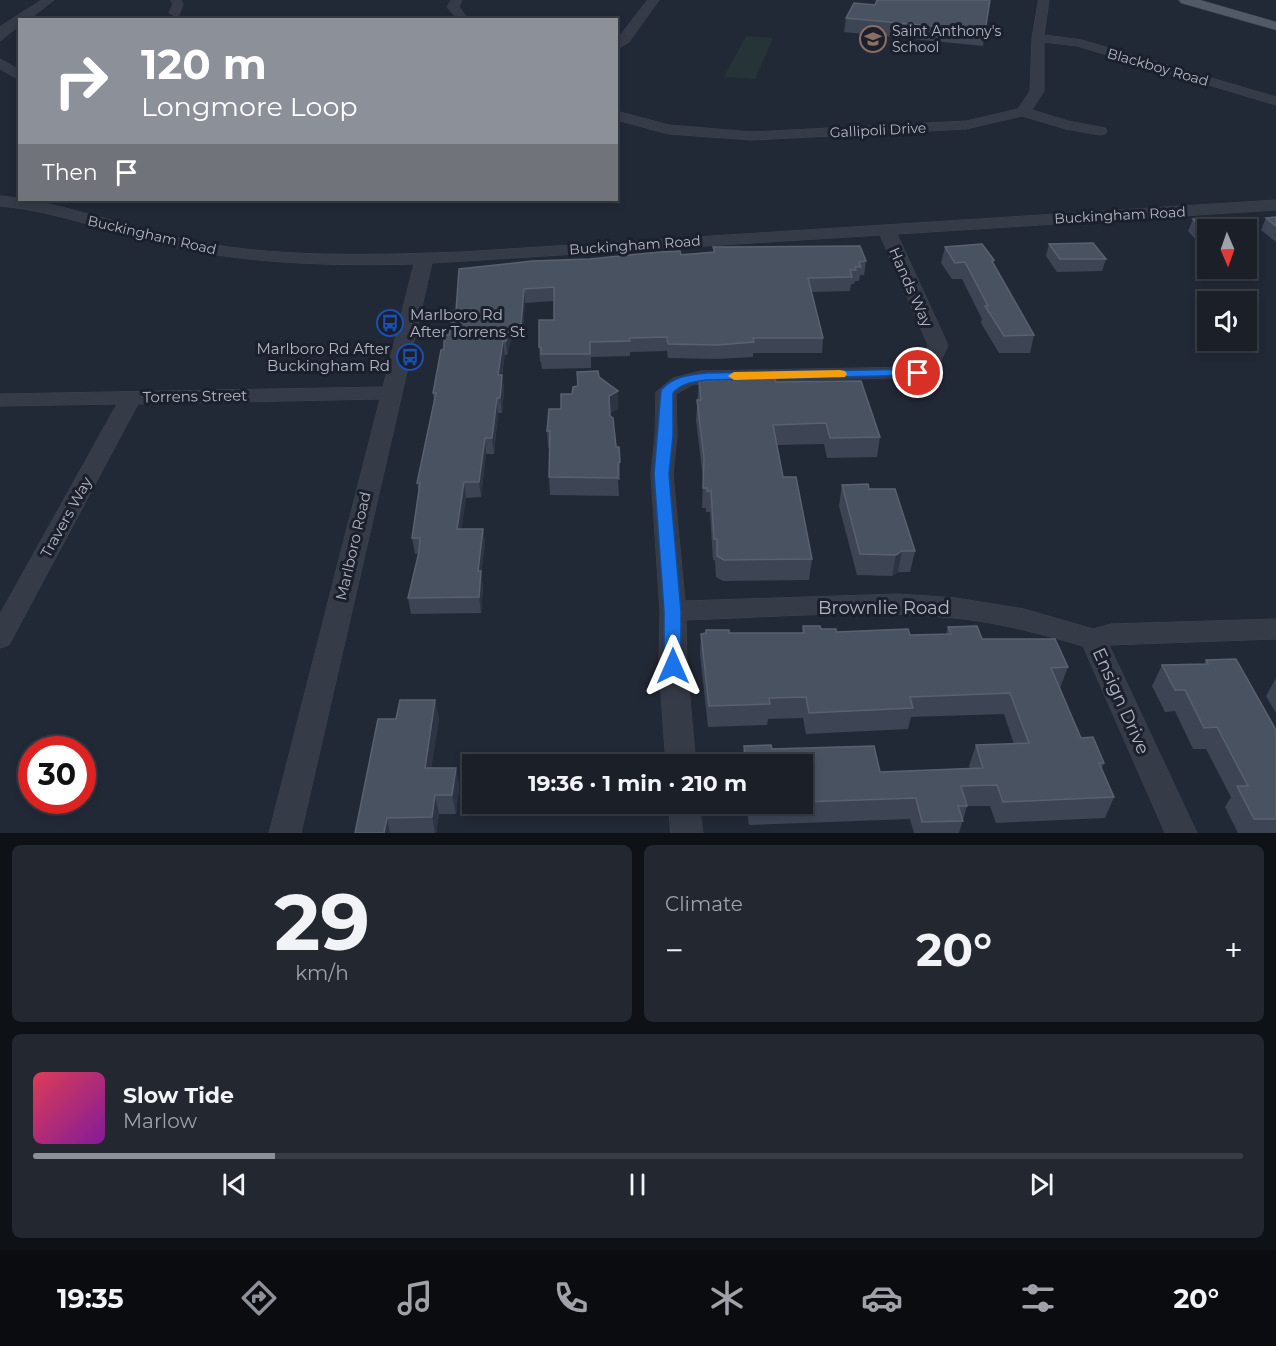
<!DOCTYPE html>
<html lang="en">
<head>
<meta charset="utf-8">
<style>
	body { margin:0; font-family:Montserrat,sans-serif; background:#232730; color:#f1f3f6; height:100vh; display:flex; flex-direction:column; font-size:22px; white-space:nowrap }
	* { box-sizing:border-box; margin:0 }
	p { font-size:20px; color:#9fa2a8 }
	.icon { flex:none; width:33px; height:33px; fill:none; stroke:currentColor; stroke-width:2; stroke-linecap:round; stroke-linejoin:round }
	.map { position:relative; height:833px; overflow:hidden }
	.details { display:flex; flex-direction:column; gap:12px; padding:12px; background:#0e1116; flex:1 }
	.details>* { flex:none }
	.top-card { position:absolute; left:18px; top:18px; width:600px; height:183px; border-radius:0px; box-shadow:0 3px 9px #0003,0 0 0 2px #383d45; background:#8c9099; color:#fff; overflow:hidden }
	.needle { width:39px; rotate:178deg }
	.buttons { position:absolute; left:1197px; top:219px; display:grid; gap:12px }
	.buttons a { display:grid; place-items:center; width:60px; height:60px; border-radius:0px; background:#1a1f28; box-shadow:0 3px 9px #0003,0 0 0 2px #383d45; font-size:30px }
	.speed { position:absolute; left:18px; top:736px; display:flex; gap:12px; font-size:30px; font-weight:700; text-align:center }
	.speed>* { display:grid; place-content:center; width:78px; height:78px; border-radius:50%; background:#1a1f28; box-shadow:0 3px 9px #0003,0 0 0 2px #383d45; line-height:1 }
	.speed .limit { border:9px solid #d22; background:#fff; color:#111 }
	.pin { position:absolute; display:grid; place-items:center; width:51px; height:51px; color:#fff; margin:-26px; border:3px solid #fff; border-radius:50%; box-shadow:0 2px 6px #0007 }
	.me { position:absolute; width:66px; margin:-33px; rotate:0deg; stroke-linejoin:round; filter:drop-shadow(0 0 4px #0008) }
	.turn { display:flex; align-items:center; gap:21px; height:126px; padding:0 24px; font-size:27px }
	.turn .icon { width:78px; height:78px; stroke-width:2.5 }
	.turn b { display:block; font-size:42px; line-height:51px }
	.then { display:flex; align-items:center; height:57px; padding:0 24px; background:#0003; gap:12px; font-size:22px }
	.big { font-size:45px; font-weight:700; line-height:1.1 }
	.details .widget { flex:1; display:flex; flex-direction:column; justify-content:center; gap:9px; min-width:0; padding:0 21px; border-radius:9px; background:#232730 }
	.details .dial { align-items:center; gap:0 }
	.dial b { font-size:78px; line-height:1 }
	.song { display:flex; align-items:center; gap:18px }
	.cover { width:72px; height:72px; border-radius:9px; background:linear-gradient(135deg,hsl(350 70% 55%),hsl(290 70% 35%)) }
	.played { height:6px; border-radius:3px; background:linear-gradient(90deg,#8c9099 20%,#383d45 20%) }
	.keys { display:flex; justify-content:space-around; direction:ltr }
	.heat { display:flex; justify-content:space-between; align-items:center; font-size:33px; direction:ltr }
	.details .tiles { flex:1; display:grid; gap:12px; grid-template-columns:1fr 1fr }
	.widget:last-child { grid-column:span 2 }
	.trip { position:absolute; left:462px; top:754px; width:351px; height:60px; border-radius:0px; background:#1a1f28; box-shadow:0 3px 9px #0003,0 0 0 2px #383d45; font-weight:700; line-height:60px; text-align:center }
	.tab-bar { display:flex; height:96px; justify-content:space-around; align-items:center; background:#0a0c10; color:#9fa2a8 }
	.tab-bar .icon { width:42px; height:42px }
	.tab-bar .active { color:#8c9099 }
	.tab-bar b { font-size:27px; color:#f1f3f6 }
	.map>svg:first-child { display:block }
</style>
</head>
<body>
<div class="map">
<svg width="1276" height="833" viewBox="0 0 1276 833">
	<rect width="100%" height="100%" fill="#222936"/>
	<polygon fill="#243437" points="746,36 773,38 755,79 724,77"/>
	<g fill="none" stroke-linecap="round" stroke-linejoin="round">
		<defs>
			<g id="minor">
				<polygon points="42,0 54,0 28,20 20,20 20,25 0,41 0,27"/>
				<polygon points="171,0 181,0 183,4 179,15 175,16 169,13 173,4"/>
				<polygon points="452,0 462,0 459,7 469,20 458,20 447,7"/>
				<polygon points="648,0 659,0 629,42 616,50 616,41"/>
				<polygon points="1039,0 1049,0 1044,35 1082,40 1276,97 1276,105 1077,46 1044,42 1044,91 1032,110 1068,121 1105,128 1107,131 1105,134 1100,135 1066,129 1022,116 966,129 752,140 669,134 616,120 616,111 669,125 752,132 966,121 1018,109 1030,91 1032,38"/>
				<polygon points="0,59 20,70 20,80 0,69"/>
				<path d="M0 196C65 202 135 231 203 243 288 258 376 255 462 252L1276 200V210L897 234 948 345 941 361 925 377 706 383 692 385 676 394 677 436 673 474 685 601 898 594 956 598 1024 609 1093 629 1111 624 1276 619V639L1109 645 1197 833H1165L1083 646C1041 634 998 622 954 618 866 609 775 617 686 620L687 666 696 765H666L659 666 660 611 651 474 655 436 656 392 673 378 700 371 913 367 925 355 928 345 880 235 432 263 301 833H269L380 399 138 404 9 645 0 648V614L117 404 0 406V394L383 387 414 264C335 266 255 264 178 248 118 236 60 211 0 206Z"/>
				<polygon points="669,804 699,804 703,833 671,833"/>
			</g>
			<polygon id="major" points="1179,0 1200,0 1276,22 1276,30 1181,3"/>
		</defs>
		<use href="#minor" stroke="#3f4450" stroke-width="1"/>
		<use href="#major" stroke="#3f4450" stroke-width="1"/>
		<use href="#minor" fill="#353b47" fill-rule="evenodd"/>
		<use href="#major" fill="#535a67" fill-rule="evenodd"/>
	</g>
	<g fill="#3d4555">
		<polygon points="846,18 985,31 983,46 844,32"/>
		<polygon points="1276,217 1276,242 1261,230 1266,218"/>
		<polygon points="1193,219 1208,230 1208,248 1203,248 1188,231"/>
		<polygon points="1049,244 1106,259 1102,271 1057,272 1046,256"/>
		<polygon points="713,247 866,261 864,275 860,275 859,281 855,281 854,284 851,284 850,291 811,292 823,338 822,353 753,353 753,357 717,359 668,358 667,351 630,352 630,356 591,357 591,368 542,369 541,362 540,362 539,347 554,320 554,301 525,303 522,338 511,339 507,355 505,355 502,375 504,390 502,413 498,413 494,454 486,454 481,497 466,498 461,529 483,529 485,544 481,574 483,586 481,613 411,614 408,598 418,554 415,554 412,538 419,493 417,483 434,402 433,393 444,349 456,311 590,259 713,252"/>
		<polygon points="945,247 994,260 993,263 1034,335 1030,353 999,353 981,323 982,319 962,279 952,279 941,263"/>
		<polygon points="599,377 618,409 610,413 620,462 620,480 618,480 619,496 550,495 549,477 549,448 548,448 547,431 578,386"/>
		<polygon points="699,381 776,382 880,437 877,457 827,458 824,444 777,445 783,477 812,559 809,580 723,581 716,577 715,560 713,560 710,512 706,512 706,508 702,508 703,479 696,420"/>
		<polygon points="842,485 869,489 915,551 910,572 898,572 892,576 857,575 839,506"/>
		<polygon points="803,626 836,632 910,635 946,634 948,627 982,639 1068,667 1060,688 1081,738 1104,763 1102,768 1114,797 1105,818 996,823 990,806 967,806 959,833 914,833 910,819 749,825 746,804 802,804 802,765 742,765 744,746 772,749 880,772 970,768 969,766 976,745 1014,744 1004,714 911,717 908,729 806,734 803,718 768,719 767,725 708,727 700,654 701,634 802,633"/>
		<polygon points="1206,660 1276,730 1276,833 1238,833 1225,807 1231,797 1206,749 1193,749 1175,711 1165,712 1152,686 1162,665 1204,664"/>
		<polygon points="1276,678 1276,713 1266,696"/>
		<polygon points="435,700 439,719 431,768 456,768 459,787 456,814 439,814 436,833 355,833 396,719"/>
	</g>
	<g fill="#2d3544">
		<polygon points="524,289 525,303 522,338 521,324"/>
		<polygon points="510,324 511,339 507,355 506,341"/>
		<polygon points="503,341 505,355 499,390 498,375"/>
		<polygon points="502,375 504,390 502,413 500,398"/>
		<polygon points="618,391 618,409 609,413 609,396"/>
		<polygon points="497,398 498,413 494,454 492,438"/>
		<polygon points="485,438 486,454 481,497 479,482"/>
		<polygon points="464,482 466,498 459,545 457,529"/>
		<polygon points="483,529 485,544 481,574 483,586 481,613 479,597 478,571"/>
		<polygon points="902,551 898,572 892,576 896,555"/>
		<polygon points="435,700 439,719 428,787 425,768"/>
		<polygon points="456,768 459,787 456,814 452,795"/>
		<polygon points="435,795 439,814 436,833 435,833 432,817"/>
		<polygon points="387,818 390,833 384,833"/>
	</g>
	<g fill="#495261" stroke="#596170" stroke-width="1.5">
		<polygon points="877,0 990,0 985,31 846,18 854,3 875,5"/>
		<polygon points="1276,217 1276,226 1266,218"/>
		<polygon points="1193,219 1225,219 1235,230 1208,230 1208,236"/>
		<polygon points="1093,243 1106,259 1060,259 1049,244"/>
		<polygon points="982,244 994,260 992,261 1034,335 1004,336 985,306 988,306 965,262 955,263 945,247"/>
		<polygon points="860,246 866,261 859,262 861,267 855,267 856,270 850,270 852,277 808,278 823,338 753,338 754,342 718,345 668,344 667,337 629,338 630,341 590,342 590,354 541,354 541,347 539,347 539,320 554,320 554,287 524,289 521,324 510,324 506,341 503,341 498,375 502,375 500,398 497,398 492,438 485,438 479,482 464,482 457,529 483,529 478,571 481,571 479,597 408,598 419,552 420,538 412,538 420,483 417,483 436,393 433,393 441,350 444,349 444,335 449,335 452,311 456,311 459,269 532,261 590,259 659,252 680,251 681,255 715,252 713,247"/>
		<polygon points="598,371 599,377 618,391 609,396 610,416 613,418 616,447 619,447 620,462 618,463 618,478 549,477 550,431 547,431 549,409 561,409 561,394 572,394 573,387 578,386 577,372"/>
		<polygon points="770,377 775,379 776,382 861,381 880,437 830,438 826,423 773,425 783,477 796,477 812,559 724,560 717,556 717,539 714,539 711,491 707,491 707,488 703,488 704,458 697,400 701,400 699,381"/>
		<polygon points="868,484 869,489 895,489 915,551 902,551 896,555 860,554 842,485"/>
		<polygon points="803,626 820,626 821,629 836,629 836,632 908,629 910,635 951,634 948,627 977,626 982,639 1055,639 1068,667 1051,668 1081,738 1093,737 1104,763 1099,763 1114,797 1003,802 997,785 961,786 967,806 958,806 963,821 922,822 916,798 802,802 802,765 746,765 744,746 771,745 772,749 874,746 880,772 983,768 976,745 1029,743 1010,693 910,697 913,708 809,713 806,697 769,698 770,704 709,706 701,634 706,633 706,630 729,630 729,633 804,633"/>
		<polygon points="1236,659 1276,730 1276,819 1254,819 1237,786 1248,786 1217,727 1204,728 1185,690 1175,690 1162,665 1208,664 1206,660"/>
		<polygon points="400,700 435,700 425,768 456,768 452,795 435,795 432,817 387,818 384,833 355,833 378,719 396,719"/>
	</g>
	<path fill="#1a73e8" stroke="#114b97" stroke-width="1.5" d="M918 369 925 373 923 375 706 380C693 382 682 383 673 393V436L669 474 681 611V666L679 671 673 673 666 671 664 666V611L654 474 661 390C674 376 689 375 706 373Z"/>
	<polygon fill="#f59e0b" points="840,370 845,371 847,374 845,377 734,380 728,376 734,372"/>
	<defs>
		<symbol id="school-ring" viewBox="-11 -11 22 22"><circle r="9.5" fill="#1b202c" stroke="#8d6e63" stroke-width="1.5"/><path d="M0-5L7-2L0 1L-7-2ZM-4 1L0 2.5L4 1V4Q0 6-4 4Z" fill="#8d6e63"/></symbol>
		<symbol id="bus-ring" viewBox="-11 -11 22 22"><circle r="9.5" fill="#1b202c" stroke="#1a4fb4" stroke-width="1.5"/><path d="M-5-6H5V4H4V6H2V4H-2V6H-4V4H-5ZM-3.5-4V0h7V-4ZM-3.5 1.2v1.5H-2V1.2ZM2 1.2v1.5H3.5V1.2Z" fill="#1a4fb4"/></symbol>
	</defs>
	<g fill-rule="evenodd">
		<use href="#school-ring" x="858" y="24" width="30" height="30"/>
		<use href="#bus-ring" x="375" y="308" width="30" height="30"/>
		<use href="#bus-ring" x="395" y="342" width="30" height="30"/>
	</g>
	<g text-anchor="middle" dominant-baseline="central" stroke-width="6" stroke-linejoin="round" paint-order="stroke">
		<g font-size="14" fill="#b0b6c3" stroke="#1b202c" text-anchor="start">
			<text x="892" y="31">Saint Anthony's<tspan x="892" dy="16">School</tspan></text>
		</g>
		<g font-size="14" fill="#b0b6c3" stroke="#1b202c">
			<text transform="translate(1158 67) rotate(16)">Blackboy Road</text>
			<text transform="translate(878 130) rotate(-3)">Gallipoli Drive</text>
			<text transform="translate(1120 215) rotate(-3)">Buckingham Road</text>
			<text transform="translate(152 235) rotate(13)">Buckingham Road</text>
			<text transform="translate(635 245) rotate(-4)">Buckingham Road</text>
		</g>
		<g font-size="15" fill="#b0b6c3" stroke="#1b202c">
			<text transform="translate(911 287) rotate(66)">Hands Way</text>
			<text transform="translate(195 396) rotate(-1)">Torrens Street</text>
			<text transform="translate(66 517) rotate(-61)">Travers Way</text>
			<text transform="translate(353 546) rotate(-77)">Marlboro Road</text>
		</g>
		<g font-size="15" fill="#b0b6c3" stroke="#1b202c" text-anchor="start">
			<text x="410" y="314">Marlboro Rd<tspan x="410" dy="17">After Torrens St</tspan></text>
			<text x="390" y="348" text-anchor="end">Marlboro Rd After<tspan x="390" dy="17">Buckingham Rd</tspan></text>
		</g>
		<g font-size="18" fill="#b0b6c3" stroke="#1b202c">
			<text x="884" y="608">Brownlie Road</text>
			<text transform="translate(1121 701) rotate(66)">Ensign Drive</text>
		</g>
	</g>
</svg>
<div class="buttons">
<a><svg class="needle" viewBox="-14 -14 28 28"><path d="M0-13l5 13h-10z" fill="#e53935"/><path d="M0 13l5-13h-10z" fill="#9fa2a8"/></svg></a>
<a><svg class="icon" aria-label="sound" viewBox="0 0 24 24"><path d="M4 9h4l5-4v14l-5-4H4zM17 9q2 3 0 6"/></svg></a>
</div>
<div class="speed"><div class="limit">30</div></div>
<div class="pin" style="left:918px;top:373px;background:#d93025"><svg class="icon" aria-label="arrive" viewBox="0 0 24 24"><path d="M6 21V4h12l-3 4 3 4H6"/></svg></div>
<svg class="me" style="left:673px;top:666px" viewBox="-20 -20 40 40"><path d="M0-17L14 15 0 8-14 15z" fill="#1a73e8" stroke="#fff" stroke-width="4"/></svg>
<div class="trip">19:36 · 1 min · 210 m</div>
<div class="top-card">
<div class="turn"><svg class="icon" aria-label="right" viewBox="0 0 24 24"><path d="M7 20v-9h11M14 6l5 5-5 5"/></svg><div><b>120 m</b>Longmore Loop</div></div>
<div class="then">Then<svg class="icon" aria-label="arrive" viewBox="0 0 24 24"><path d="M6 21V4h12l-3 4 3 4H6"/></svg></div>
</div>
</div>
<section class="details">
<div class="tiles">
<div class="widget dial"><b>29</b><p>km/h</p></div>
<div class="widget"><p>Climate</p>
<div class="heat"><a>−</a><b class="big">20°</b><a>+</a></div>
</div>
<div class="widget">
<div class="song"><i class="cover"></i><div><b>Slow Tide</b><p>Marlow</p></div></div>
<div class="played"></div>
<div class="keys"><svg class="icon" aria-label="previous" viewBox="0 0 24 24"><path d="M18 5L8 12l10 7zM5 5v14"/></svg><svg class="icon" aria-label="pause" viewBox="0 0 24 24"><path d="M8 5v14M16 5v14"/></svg><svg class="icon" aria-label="next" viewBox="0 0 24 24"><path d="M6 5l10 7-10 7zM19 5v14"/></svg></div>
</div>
</div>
</section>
<nav class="tab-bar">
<b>19:35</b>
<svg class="icon active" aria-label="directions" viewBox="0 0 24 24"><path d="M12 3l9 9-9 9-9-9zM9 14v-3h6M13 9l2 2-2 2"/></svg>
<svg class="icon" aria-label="music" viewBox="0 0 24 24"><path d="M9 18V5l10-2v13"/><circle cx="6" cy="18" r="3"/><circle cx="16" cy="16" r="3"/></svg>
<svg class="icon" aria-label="phone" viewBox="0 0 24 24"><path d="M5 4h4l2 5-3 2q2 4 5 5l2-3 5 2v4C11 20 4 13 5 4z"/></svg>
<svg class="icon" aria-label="climate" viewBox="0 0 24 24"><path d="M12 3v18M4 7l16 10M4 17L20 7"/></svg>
<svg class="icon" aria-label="car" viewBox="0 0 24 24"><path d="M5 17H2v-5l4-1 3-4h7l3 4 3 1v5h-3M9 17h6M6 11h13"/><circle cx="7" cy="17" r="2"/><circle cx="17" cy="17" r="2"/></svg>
<svg class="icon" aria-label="filters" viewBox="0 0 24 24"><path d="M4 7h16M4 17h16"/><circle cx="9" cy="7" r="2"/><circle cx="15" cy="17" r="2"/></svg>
<b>20°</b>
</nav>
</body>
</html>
